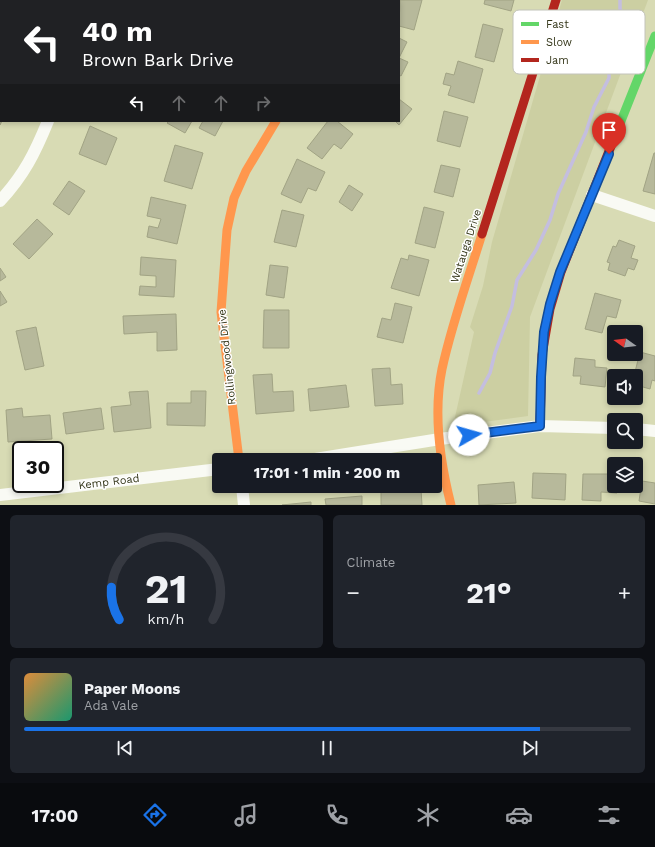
<!DOCTYPE html>
<html lang="en">
<head>
<meta charset="utf-8">
<style>
	body { margin:0; font-family:"Work Sans",sans-serif; background:#20242c; color:#f1f3f6; height:100vh; display:flex; flex-direction:column; font-size:15px; white-space:nowrap }
	* { box-sizing:border-box; margin:0 }
	p { font-size:13px; color:#9ea1a6 }
	.icon { flex:none; width:22px; height:22px; fill:none; stroke:currentColor; stroke-width:2; stroke-linecap:round; stroke-linejoin:round }
	.map { position:relative; height:505px; overflow:hidden }
	.side { display:flex; flex-direction:column; gap:10px; padding:10px; background:#0d0f14; flex:1 }
	.side>* { flex:none }
	.hud { position:absolute; left:0px; top:0px; width:400px; height:122px; box-shadow:0 2px 6px #0003; background:#202124; color:#fff; overflow:hidden }
	.needle { width:26px; rotate:284deg }
	.tools { position:absolute; left:607px; top:325px; display:grid; gap:8px }
	.tools a { display:grid; place-items:center; width:36px; height:36px; border-radius:4px; background:#171b24; box-shadow:0 2px 6px #0003; font-size:20px }
	.speed { position:absolute; left:12px; top:441px; display:flex; gap:8px; font-size:20px; font-weight:700; text-align:center }
	.speed>* { display:grid; place-content:center; width:52px; height:52px; border-radius:50%; background:#171b24; box-shadow:0 2px 6px #0003; line-height:1 }
	.speed .limit { border:2px solid #111; border-radius:6px; background:#fff; color:#111 }
	.pin { position:absolute; display:grid; place-items:center; width:34px; height:34px; color:#fff; margin:-41px -17px; border-radius:50% 50% 50% 0; rotate:-45deg; box-shadow:0 0 4px #0007 }
	.pin .icon { rotate:45deg }
	.me { position:absolute; width:44px; margin:-22px; rotate:83deg; stroke-linejoin:round; filter:drop-shadow(0 0 3px #0008) }
	.turn { display:flex; align-items:center; gap:14px; height:84px; padding:0 16px; font-size:18px }
	.turn .icon { width:52px; height:52px; stroke-width:2.5 }
	.turn b { display:block; font-size:28px; line-height:34px }
	.lanes { display:flex; align-items:center; height:38px; padding:0 16px; background:#0003; justify-content:center; gap:20px; direction:ltr }
	.lanes .off { opacity:.35 }
	.big { font-size:30px; font-weight:700; line-height:1.1 }
	.side .card { flex:1; display:flex; flex-direction:column; justify-content:center; gap:6px; min-width:0; padding:0 14px; border-radius:6px; background:#20242c }
	.side .dial { align-items:center; gap:0 }
	.dial svg { height:104px; overflow:visible; fill:none; stroke:#363941; stroke-width:7; stroke-linecap:round; text-anchor:middle }
	.dial text { fill:#f1f3f6; stroke:none }
	.song { display:flex; align-items:center; gap:12px }
	.cover { width:48px; height:48px; border-radius:6px; background:linear-gradient(135deg,hsl(30 70% 55%),hsl(160 70% 35%)) }
	.played { height:4px; border-radius:2px; background:linear-gradient(90deg,#1a73e8 85%,#363941 85%) }
	.keys { display:flex; justify-content:space-around; direction:ltr }
	.heat { display:flex; justify-content:space-between; align-items:center; font-size:22px; direction:ltr }
	.side .tiles { flex:1; display:grid; gap:10px; grid-template-columns:1fr 1fr }
	.card:last-child { grid-column:span 2 }
	.trip { position:absolute; left:212px; top:453px; width:230px; height:40px; border-radius:4px; background:#171b24; box-shadow:0 2px 6px #0003; font-weight:700; line-height:40px; text-align:center }
	.menu { display:flex; height:64px; justify-content:space-around; align-items:center; background:#090b0e; color:#9ea1a6 }
	.menu .icon { width:28px; height:28px }
	.menu .selected { color:#1a73e8 }
	.menu b { font-size:18px; color:#f1f3f6 }
	.map>svg:first-child { display:block }
</style>
</head>
<body>
<div class="map">
<svg width="655" height="505" viewBox="0 0 655 505">
	<rect width="100%" height="100%" fill="#d8dbb4"/>
	<polygon fill="#cccfa2" points="562,0 648,0 530,317 528,416 453,426 474,332 470,327 483,286 492,242"/>
	<g fill="none" stroke-linecap="round" stroke-linejoin="round">
		<polyline stroke="#c4bedf" stroke-width="3.5" points="479,393 490,373 495,353 512,306 517,280 536,250 550,220 558,194 586,132 594,107 609,78 609,59 621,46 635,38 636,35 620,9 620,0"/>
	</g>
	<g fill="#b7b99b" stroke="#a1a384">
		<polygon points="151,0 174,0 150,1"/>
		<polygon points="400,0 422,0 414,30 399,26"/>
		<polygon points="485,0 514,0 511,11 484,4"/>
		<polygon points="483,24 503,29 494,62 475,57"/>
		<polygon points="399,38 407,42 399,58 408,62 401,76 399,75"/>
		<polygon points="0,51 1,51 1,83 0,82"/>
		<polygon points="458,61 483,69 474,103 448,95 451,86 443,84 446,73 454,75"/>
		<polygon points="0,99 2,121 0,125"/>
		<polygon points="399,99 412,109 399,125 395,121 399,121"/>
		<polygon points="444,111 468,117 460,147 437,141"/>
		<polygon points="169,121 192,121 185,133 167,123"/>
		<polygon points="203,121 223,121 215,136 199,128"/>
		<polygon points="328,121 337,121 353,134 341,149 334,144 322,159 307,148"/>
		<polygon points="90,126 117,138 106,165 79,154"/>
		<polygon points="175,145 203,153 192,189 164,181"/>
		<polygon points="654,153 655,153 655,194 643,191"/>
		<polygon points="297,159 325,172 316,191 308,188 301,203 281,194"/>
		<polygon points="441,165 460,169 453,197 434,192"/>
		<polygon points="69,181 85,191 69,215 53,204"/>
		<polygon points="349,185 363,194 352,211 339,202"/>
		<polygon points="151,197 186,205 177,244 147,237 149,226 158,228 161,219 147,216"/>
		<polygon points="424,207 444,212 435,248 415,243"/>
		<polygon points="282,210 304,215 296,247 274,242"/>
		<polygon points="37,219 53,234 29,259 13,244"/>
		<polygon points="619,240 635,246 631,258 638,260 634,270 628,268 625,276 608,270 610,263 607,262 613,246 616,247"/>
		<polygon points="409,255 429,260 419,296 391,288 401,258 408,260"/>
		<polygon points="141,257 176,260 174,297 139,295 140,286 156,287 156,276 140,275"/>
		<polygon points="270,265 288,267 284,298 266,295"/>
		<polygon points="0,268 6,277 0,281"/>
		<polygon points="0,291 7,302 0,306"/>
		<polygon points="595,293 621,300 616,318 607,316 602,333 585,329"/>
		<polygon points="395,303 412,307 403,343 377,337 382,318 391,320"/>
		<polygon points="264,310 289,310 289,348 263,348"/>
		<polygon points="176,314 177,350 157,351 157,332 124,334 123,316"/>
		<polygon points="36,327 44,366 25,370 16,331"/>
		<polygon points="640,352 655,356 655,381 652,380 650,389 636,385 636,376 634,376"/>
		<polygon points="575,358 595,360 595,367 607,368 605,387 580,384 581,376 573,376"/>
		<polygon points="390,368 391,385 402,384 403,404 375,406 372,369"/>
		<polygon points="272,374 273,392 293,391 294,411 256,414 253,375"/>
		<polygon points="346,385 349,407 310,411 308,389"/>
		<polygon points="148,391 151,428 114,432 111,407 131,405 129,392"/>
		<polygon points="191,391 206,391 205,426 167,425 167,403 191,403"/>
		<polygon points="22,408 23,417 50,415 52,439 8,442 6,410"/>
		<polygon points="101,408 104,429 66,434 63,413"/>
		<polygon points="533,473 566,474 565,500 532,498"/>
		<polygon points="583,474 614,474 614,486 617,486 617,493 601,492 601,501 582,500"/>
		<polygon points="642,481 655,483 655,504 639,501"/>
		<polygon points="514,482 516,503 479,505 478,485"/>
		<polygon points="421,489 422,505 381,505 381,492"/>
		<polygon points="362,496 362,505 326,505 325,499"/>
		<polygon points="311,502 311,505 282,505"/>
	</g>
	<g fill="none" stroke-linecap="round" stroke-linejoin="round">
		<g stroke="#f9faf4" stroke-width="12">
			<polyline points="99,1 99,0"/>
			<polyline points="357,1 357,0"/>
			<polyline points="592,195 655,216"/>
			<path d="M0 201C24 175 35 153 48 121"/>
			<polyline points="636,429 655,431"/>
			<polyline points="309,460 440,439 540,426 614,428"/>
			<polyline points="242,486 244,505"/>
			<polyline points="0,495 219,469"/>
		</g>
		<polyline stroke="#63d668" stroke-width="9" points="613,141 655,36"/>
		<g stroke="#ff974d" stroke-width="9">
			<polyline points="239,460 221,312 227,230 234,198 246,171 276,121"/>
			<path d="M451 505C440 462 433 413 442 369 452 323 468 279 482 234"/>
		</g>
		<g stroke="#b3261e" stroke-width="9">
			<polyline points="482,234 556,0"/>
			<polyline points="540,426 542,355 550,309 561,272 613,141"/>
		</g>
	</g>
	<g fill="none" stroke-linecap="round" stroke-linejoin="round">
		<defs>
			<polyline id="route" points="469,435 540,426 541,377 544,332 550,304 560,272 609,154"/>
		</defs>
		<use href="#route" stroke="#114b97" stroke-width="10"/>
		<use href="#route" stroke="#1a73e8" stroke-width="7"/>
	</g>
	<g text-anchor="middle" dominant-baseline="central" stroke-width="3" stroke-linejoin="round" paint-order="stroke">
		<g font-size="11" fill="#343619" stroke="#fff">
			<text transform="translate(466 246) rotate(-72)">Watauga Drive</text>
			<text transform="translate(227 357) rotate(-96)">Rollingwood Drive</text>
			<text transform="translate(109 482) rotate(-7)">Kemp Road</text>
		</g>
	</g>
	<rect x="513" y="10" width="132" height="64" rx="6" fill="#fff" stroke="#c2c3ba" stroke-width="1"/>
	<rect x="521" y="22" width="18" height="4" fill="#63d668"/>
	<rect x="521" y="40" width="18" height="4" fill="#ff974d"/>
	<rect x="521" y="58" width="18" height="4" fill="#b3261e"/>
	<g font-size="11" fill="#343619">
		<text x="546" y="28">Fast</text>
		<text x="546" y="46">Slow</text>
		<text x="546" y="64">Jam</text>
	</g>
</svg>
<div class="tools">
<a><svg class="needle" viewBox="-14 -14 28 28"><path d="M0-13l5 13h-10z" fill="#e53935"/><path d="M0 13l5-13h-10z" fill="#9ea1a6"/></svg></a>
<a><svg class="icon" aria-label="sound" viewBox="0 0 24 24"><path d="M4 9h4l5-4v14l-5-4H4zM17 9q2 3 0 6"/></svg></a>
<a><svg class="icon" aria-label="search" viewBox="0 0 24 24"><circle cx="10" cy="10" r="6"/><path d="M15 15l6 6"/></svg></a>
<a><svg class="icon" aria-label="layers" viewBox="0 0 24 24"><path d="M12 4l9 5-9 5-9-5zM3 14l9 5 9-5"/></svg></a>
</div>
<div class="speed"><div class="limit">30</div></div>
<div class="pin" style="left:609px;top:154px;background:#d93025"><svg class="icon" aria-label="arrive" viewBox="0 0 24 24"><path d="M6 21V4h12l-3 4 3 4H6"/></svg></div>
<svg class="me" style="left:469px;top:435px" viewBox="-20 -20 40 40"><circle r="19" fill="#fff"/><path d="M0-13L10 11 0 6-10 11z" fill="#1a73e8"/></svg>
<div class="trip">17:01 · 1 min · 200 m</div>
<div class="hud">
<div class="turn"><svg class="icon" aria-label="left" viewBox="0 0 24 24"><path d="M17 20v-9H6M10 6l-5 5 5 5"/></svg><div><b>40 m</b>Brown Bark Drive</div></div>
<div class="lanes"><svg class="icon" aria-label="left" viewBox="0 0 24 24"><path d="M17 20v-9H6M10 6l-5 5 5 5"/></svg><svg class="icon off" aria-label="ahead" viewBox="0 0 24 24"><path d="M12 20V5M6 11l6-6 6 6"/></svg><svg class="icon off" aria-label="ahead" viewBox="0 0 24 24"><path d="M12 20V5M6 11l6-6 6 6"/></svg><svg class="icon off" aria-label="right" viewBox="0 0 24 24"><path d="M7 20v-9h11M14 6l5 5-5 5"/></svg></div>
</div>
</div>
<section class="side">
<div class="tiles">
<div class="card dial"><svg viewBox="0 0 100 80">
<path d="M14 69A42 42 0 1 1 86 69"/>
<path d="M14 69A42 42 0 0 1 8 44" stroke="#1a73e8"/>
<text x="50" y="56" font-size="32" font-weight="700">21</text>
<text x="50" y="72" font-size="11">km/h</text>
</svg></div>
<div class="card"><p>Climate</p>
<div class="heat"><a>−</a><b class="big">21°</b><a>+</a></div>
</div>
<div class="card">
<div class="song"><i class="cover"></i><div><b>Paper Moons</b><p>Ada Vale</p></div></div>
<div class="played"></div>
<div class="keys"><svg class="icon" aria-label="previous" viewBox="0 0 24 24"><path d="M18 5L8 12l10 7zM5 5v14"/></svg><svg class="icon" aria-label="pause" viewBox="0 0 24 24"><path d="M8 5v14M16 5v14"/></svg><svg class="icon" aria-label="next" viewBox="0 0 24 24"><path d="M6 5l10 7-10 7zM19 5v14"/></svg></div>
</div>
</div>
</section>
<nav class="menu">
<b>17:00</b>
<svg class="icon selected" aria-label="directions" viewBox="0 0 24 24"><path d="M12 3l9 9-9 9-9-9zM9 14v-3h6M13 9l2 2-2 2"/></svg>
<svg class="icon" aria-label="music" viewBox="0 0 24 24"><path d="M9 18V5l10-2v13"/><circle cx="6" cy="18" r="3"/><circle cx="16" cy="16" r="3"/></svg>
<svg class="icon" aria-label="phone" viewBox="0 0 24 24"><path d="M5 4h4l2 5-3 2q2 4 5 5l2-3 5 2v4C11 20 4 13 5 4z"/></svg>
<svg class="icon" aria-label="climate" viewBox="0 0 24 24"><path d="M12 3v18M4 7l16 10M4 17L20 7"/></svg>
<svg class="icon" aria-label="car" viewBox="0 0 24 24"><path d="M5 17H2v-5l4-1 3-4h7l3 4 3 1v5h-3M9 17h6M6 11h13"/><circle cx="7" cy="17" r="2"/><circle cx="17" cy="17" r="2"/></svg>
<svg class="icon" aria-label="filters" viewBox="0 0 24 24"><path d="M4 7h16M4 17h16"/><circle cx="9" cy="7" r="2"/><circle cx="15" cy="17" r="2"/></svg>
</nav>
</body>
</html>
